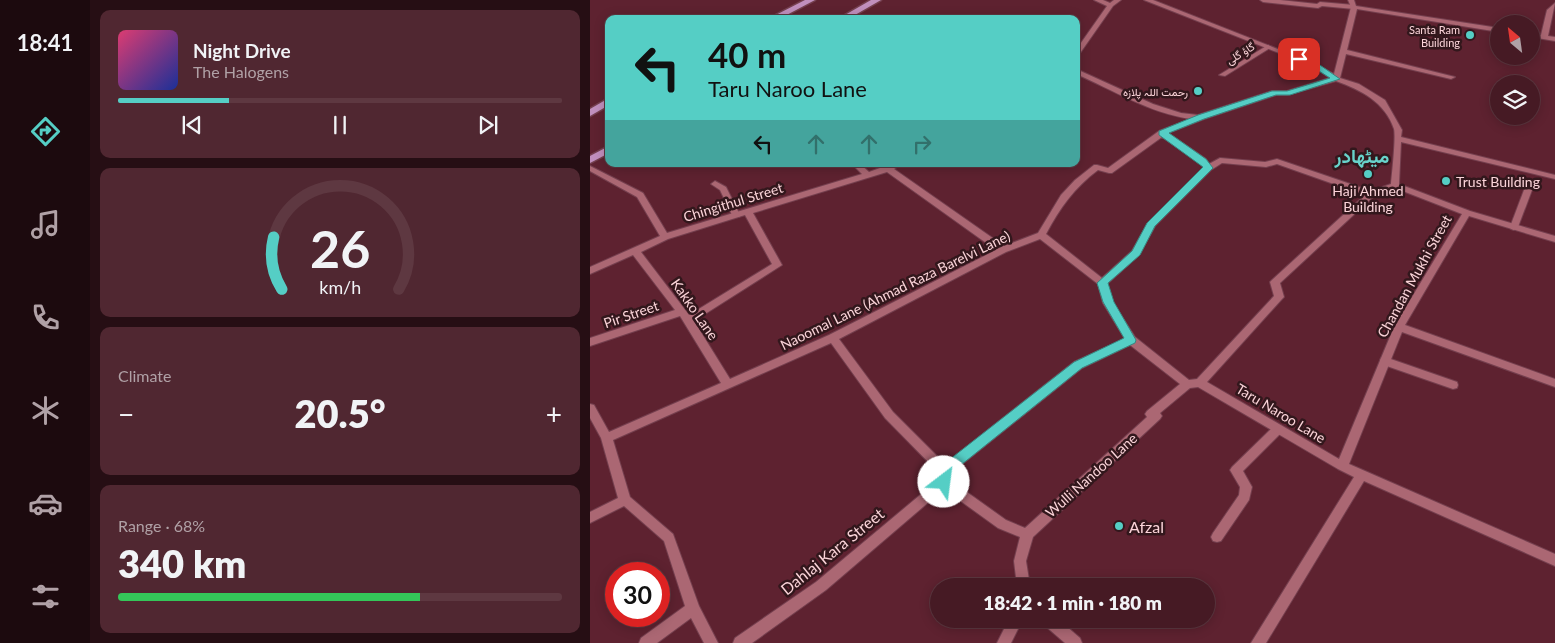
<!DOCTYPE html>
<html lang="en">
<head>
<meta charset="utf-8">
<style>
	body { margin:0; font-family:Lato,Vazirmatn,sans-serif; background:#502731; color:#f1f3f6; height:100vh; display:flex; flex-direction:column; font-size:19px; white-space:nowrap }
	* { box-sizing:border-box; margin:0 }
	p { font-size:16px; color:#b0a1a6 }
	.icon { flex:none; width:28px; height:28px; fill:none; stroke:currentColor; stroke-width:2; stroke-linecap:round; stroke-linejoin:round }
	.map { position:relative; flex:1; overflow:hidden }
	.side { display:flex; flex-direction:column; gap:10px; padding:10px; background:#260e14; width:500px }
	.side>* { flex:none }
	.guide { position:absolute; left:15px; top:15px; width:475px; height:152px; border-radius:10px; box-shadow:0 2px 12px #0003,0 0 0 1px #5e3841; background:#55cec5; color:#111; overflow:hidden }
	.needle { width:32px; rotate:331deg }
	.buttons { position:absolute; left:900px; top:15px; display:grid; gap:10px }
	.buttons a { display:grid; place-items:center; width:50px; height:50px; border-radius:50%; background:#461a24; box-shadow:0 2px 12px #0003,0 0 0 1px #5e3841; font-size:25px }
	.speed { position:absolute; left:15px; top:562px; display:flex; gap:10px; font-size:25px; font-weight:700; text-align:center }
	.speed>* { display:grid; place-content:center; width:65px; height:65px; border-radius:50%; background:#461a24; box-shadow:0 2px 12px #0003,0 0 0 1px #5e3841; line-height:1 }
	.speed .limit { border:8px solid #d22; background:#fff; color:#111 }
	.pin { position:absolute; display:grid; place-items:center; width:42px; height:42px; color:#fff; margin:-21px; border-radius:10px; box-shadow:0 2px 8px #0006 }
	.me { position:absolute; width:55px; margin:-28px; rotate:30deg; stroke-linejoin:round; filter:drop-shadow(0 0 4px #0008) }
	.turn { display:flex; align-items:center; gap:18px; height:105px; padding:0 20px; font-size:22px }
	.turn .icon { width:65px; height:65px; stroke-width:2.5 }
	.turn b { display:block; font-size:35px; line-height:42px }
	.lanes { display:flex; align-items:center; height:48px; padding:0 20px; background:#0003; justify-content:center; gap:25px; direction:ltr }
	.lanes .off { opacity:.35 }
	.big { font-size:38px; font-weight:800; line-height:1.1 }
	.side .tile { flex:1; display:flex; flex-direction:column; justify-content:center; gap:8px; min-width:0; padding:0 18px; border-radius:10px; background:#502731 }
	.side .dial { align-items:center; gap:0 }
	.dial svg { height:130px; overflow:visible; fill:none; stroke:#5e3841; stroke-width:7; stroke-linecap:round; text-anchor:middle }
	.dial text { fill:#f1f3f6; stroke:none }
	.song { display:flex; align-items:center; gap:15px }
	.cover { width:60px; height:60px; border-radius:8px; background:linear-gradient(135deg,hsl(340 70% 55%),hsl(230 70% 35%)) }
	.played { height:5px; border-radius:2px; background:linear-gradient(90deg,#55cec5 25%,#5e3841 25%) }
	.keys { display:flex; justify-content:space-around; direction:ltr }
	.heat { display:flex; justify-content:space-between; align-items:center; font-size:28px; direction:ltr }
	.charge { height:8px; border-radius:4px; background:linear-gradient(90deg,#34c759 68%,#5e3841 0) }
	.trip { position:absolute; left:340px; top:578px; width:285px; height:50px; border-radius:25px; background:#461a24; box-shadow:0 2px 12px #0003,0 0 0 1px #5e3841; font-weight:800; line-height:50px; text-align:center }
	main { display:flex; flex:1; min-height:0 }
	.menu { display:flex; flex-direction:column; width:90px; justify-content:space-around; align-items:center; background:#1c0a0e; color:#b0a1a6 }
	.menu .icon { width:35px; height:35px }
	.menu .current { color:#55cec5 }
	.menu b { font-size:22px; color:#f1f3f6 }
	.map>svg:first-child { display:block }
</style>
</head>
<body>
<main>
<nav class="menu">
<b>18:41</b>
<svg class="icon current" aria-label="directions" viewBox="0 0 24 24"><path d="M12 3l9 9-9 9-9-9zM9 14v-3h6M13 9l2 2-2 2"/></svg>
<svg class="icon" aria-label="music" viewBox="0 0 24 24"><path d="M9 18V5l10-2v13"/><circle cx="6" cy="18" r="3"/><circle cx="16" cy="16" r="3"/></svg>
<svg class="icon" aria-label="phone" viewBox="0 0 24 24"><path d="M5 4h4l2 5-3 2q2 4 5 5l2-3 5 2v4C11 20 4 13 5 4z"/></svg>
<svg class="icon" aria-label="climate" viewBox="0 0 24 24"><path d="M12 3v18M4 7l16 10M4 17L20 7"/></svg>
<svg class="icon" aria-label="car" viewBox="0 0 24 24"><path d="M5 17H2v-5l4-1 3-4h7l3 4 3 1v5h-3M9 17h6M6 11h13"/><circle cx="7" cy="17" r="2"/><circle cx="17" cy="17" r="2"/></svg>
<svg class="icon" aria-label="filters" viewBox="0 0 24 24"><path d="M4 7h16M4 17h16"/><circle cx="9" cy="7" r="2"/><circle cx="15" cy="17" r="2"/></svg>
</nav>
<section class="side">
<div class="tile">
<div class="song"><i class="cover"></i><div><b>Night Drive</b><p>The Halogens</p></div></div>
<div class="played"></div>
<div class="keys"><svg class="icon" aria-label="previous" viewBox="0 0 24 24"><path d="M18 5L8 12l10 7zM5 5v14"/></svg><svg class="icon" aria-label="pause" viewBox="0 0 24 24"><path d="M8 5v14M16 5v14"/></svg><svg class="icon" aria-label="next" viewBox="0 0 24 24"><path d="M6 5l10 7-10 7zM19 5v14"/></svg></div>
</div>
<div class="tile dial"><svg viewBox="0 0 100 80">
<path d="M14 69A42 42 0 1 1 86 69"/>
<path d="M14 69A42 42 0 0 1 9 37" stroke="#55cec5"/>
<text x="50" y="56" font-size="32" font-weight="700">26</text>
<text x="50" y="72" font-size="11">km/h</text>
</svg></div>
<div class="tile"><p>Climate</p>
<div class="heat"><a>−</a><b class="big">20.5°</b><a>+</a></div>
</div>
<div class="tile"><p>Range · 68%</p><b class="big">340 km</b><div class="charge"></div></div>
</section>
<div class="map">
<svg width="965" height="643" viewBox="0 0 965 643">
	<rect width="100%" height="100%" fill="#5e2230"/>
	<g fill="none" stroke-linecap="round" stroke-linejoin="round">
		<defs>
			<g id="lane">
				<polygon points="670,0 690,0 727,4 730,2 764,5 767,7 764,9 732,6 728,8 673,2"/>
				<polygon points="678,45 681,47 680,48 635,76 629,75"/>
				<polygon points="125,181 136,187 150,215 149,217 143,217 142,215 130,190 121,184"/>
				<polygon points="938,187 942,190 928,227 924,230 921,229 920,227 934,190"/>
				<polygon points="795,357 867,382 868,385 867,388 863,389 791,364 790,361 791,358"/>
				<polygon points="688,425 692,426 694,429 692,432 653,471 662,487 659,500 631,541 627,542 623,541 621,537 623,533 649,495 650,487 640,470 642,467 684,426"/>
			</g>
			<g id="street">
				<polygon points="504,0 513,0 520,3 524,0 531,0 523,6 488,56 486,57 486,50 517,6"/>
				<path d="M554 0H563L726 64 744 74 761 7 758 0H764L766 6 909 28V32L767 9 757 50 865 77 861 79 756 54 750 78 769 84 795 100 812 130 811 137 965 175V179L811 142 809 184 880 211 965 236V242L879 216 815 325 965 379V387L812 332 759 464 965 554V566L774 481 676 643H661L764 477 748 469 608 387 600 388 570 413 572 416 570 419 443 537 436 561 440 586H427L424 561 430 537 408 528 354 489 236 590 162 643H143L145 638 226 582 348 480 349 473 295 418 241 343 23 440 40 497 83 534 109 606 128 643H114L101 618 67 643H49L51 638 95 606 74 541 34 506 0 523V512L28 498 11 438 0 418V404L4 405 19 432 131 383 90 316 0 346V338L85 310 43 255 0 274V267L70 236 47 197 0 171V166L53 193 77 233 272 174 262 164H270L279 172 301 164H311L304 169 414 246 448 233 471 195 485 180 504 165H507L518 168 569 131 601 119C559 113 523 90 486 74V69L563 104 591 113 608 115 682 91H697L740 78 722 66ZM746 81C771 90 795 102 804 129 806 137 802 173 801 184L781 191 687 159 675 162 630 158 619 164 616 159 578 133 614 119 686 95H697ZM572 137 610 163 614 168 558 223 542 251 512 278 456 234C470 208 484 188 508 170L519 173H522ZM632 163 676 167 687 164 775 195 682 280 680 282 684 296 607 379 599 380 545 337 523 303 517 284 549 255 565 226 621 170ZM297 172 406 250 239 335 140 379 104 321 192 265 163 213ZM805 188 872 214 804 327 749 459 617 382 692 299 694 297 690 283 784 196ZM155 215 182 264 99 315 51 252 78 239ZM450 239 508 284 513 303 535 339 484 362 355 464 303 412 249 339 416 252ZM540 345 590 384 557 411 555 414 557 417 435 528 416 520 360 480 361 473 492 368Z"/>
				<polygon points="965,3 958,36 965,37 965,41 941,37 941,33 951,35 957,10"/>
				<polygon points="419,619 433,619 421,643 407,643"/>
				<polygon points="451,619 468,619 490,638 492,643 475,643 453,624"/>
			</g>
			<g id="primary">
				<polygon points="215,0 225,0 189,19 178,19"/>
				<polygon points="281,0 291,0 258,19 248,19"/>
				<polygon points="19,98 19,105 0,116 0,109"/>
				<polygon points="19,146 19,153 0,163 0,156"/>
			</g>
		</defs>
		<use href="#lane" stroke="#743f4e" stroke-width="2"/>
		<use href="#street" stroke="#743f4e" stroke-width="2"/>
		<use href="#primary" stroke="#743f4e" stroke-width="3"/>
		<use href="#lane" fill="#ab6773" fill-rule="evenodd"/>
		<use href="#street" fill="#ab6773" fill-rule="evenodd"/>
		<use href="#primary" fill="#c18fbd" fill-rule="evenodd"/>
	</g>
	<polygon fill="#55cec5" stroke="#378680" points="706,57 727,63 750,79 700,95 686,95 614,119 579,133 616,159 623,168 565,226 550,255 518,283 524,302 546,340 545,343 492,368 361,473 359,486 354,487 349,486 347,482 350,467 484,362 534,338 513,302 507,283 542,251 557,223 613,167 569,135 569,131 608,115 682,91 697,91 740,78 721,66 706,61"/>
	<g fill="#55cec5" stroke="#32171c" stroke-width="2">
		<circle cx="880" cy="35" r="5"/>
		<circle cx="608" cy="91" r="5"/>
		<circle cx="778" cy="174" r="5"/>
		<circle cx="856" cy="181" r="5"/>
		<circle cx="529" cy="526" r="5"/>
	</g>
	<g text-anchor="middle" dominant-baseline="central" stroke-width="5" stroke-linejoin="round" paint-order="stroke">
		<g font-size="11" fill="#fbd4d9" stroke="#32171c" text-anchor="end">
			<text x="870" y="29">Santa Ram<tspan x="870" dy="13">Building</tspan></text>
			<text x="598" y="91">رحمت اللہ پلازہ</text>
		</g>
		<g font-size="11" fill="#fbd4d9" stroke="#32171c">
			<text transform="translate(650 53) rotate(-32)">گاؤ گلی</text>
		</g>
		<g font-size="14" fill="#fbd4d9" stroke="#32171c" text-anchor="start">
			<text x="866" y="181">Trust Building</text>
			<text x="778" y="190" text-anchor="middle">Haji Ahmed<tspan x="778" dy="16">Building</tspan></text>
		</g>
		<g font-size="14" fill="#fbd4d9" stroke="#32171c">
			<text transform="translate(143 202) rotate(-17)">Chingithul Street</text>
			<text transform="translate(824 276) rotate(-61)">Chandan Mukhi Street</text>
			<text transform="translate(305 290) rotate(-26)">Naoomal Lane (Ahmad Raza Barelvi Lane)</text>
			<text transform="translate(105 309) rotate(55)">Kakko Lane</text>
			<text transform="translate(41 314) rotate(-19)">Pir Street</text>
			<text transform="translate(691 413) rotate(31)">Taru Naroo Lane</text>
			<text transform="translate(501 475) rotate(-42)">Wulli Nandoo Lane</text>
		</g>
		<g font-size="16" fill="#fbd4d9" stroke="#32171c" text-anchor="start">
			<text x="539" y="526">Afzal</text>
		</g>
		<g font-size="16" fill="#fbd4d9" stroke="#32171c">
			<text transform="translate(242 551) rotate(-39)">Dahlaj Kara Street</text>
		</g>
		<g font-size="19" font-weight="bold" fill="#68d3cb" stroke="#32171c">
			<text x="772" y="155">میٹھادر</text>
		</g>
	</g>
</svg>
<div class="buttons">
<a><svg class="needle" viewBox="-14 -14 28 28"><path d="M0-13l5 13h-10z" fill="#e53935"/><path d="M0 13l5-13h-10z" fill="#b0a1a6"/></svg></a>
<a><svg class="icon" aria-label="layers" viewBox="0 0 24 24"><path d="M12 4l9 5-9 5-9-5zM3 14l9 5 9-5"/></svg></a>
</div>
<div class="speed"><div class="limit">30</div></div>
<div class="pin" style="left:709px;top:59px;background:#d93025"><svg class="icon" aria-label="arrive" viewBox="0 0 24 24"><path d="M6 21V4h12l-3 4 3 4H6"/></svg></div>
<svg class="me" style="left:354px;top:482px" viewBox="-20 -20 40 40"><circle r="19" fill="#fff"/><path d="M0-13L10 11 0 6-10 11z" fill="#55cec5"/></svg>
<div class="trip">18:42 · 1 min · 180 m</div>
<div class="guide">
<div class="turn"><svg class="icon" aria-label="left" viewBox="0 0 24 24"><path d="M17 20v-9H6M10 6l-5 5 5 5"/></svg><div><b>40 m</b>Taru Naroo Lane</div></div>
<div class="lanes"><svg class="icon" aria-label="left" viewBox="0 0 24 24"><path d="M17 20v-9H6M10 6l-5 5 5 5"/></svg><svg class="icon off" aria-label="ahead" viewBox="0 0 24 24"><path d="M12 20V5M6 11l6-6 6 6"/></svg><svg class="icon off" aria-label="ahead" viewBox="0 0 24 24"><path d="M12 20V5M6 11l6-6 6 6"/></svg><svg class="icon off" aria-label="right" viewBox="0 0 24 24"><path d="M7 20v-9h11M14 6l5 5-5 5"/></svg></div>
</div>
</div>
</main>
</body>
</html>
